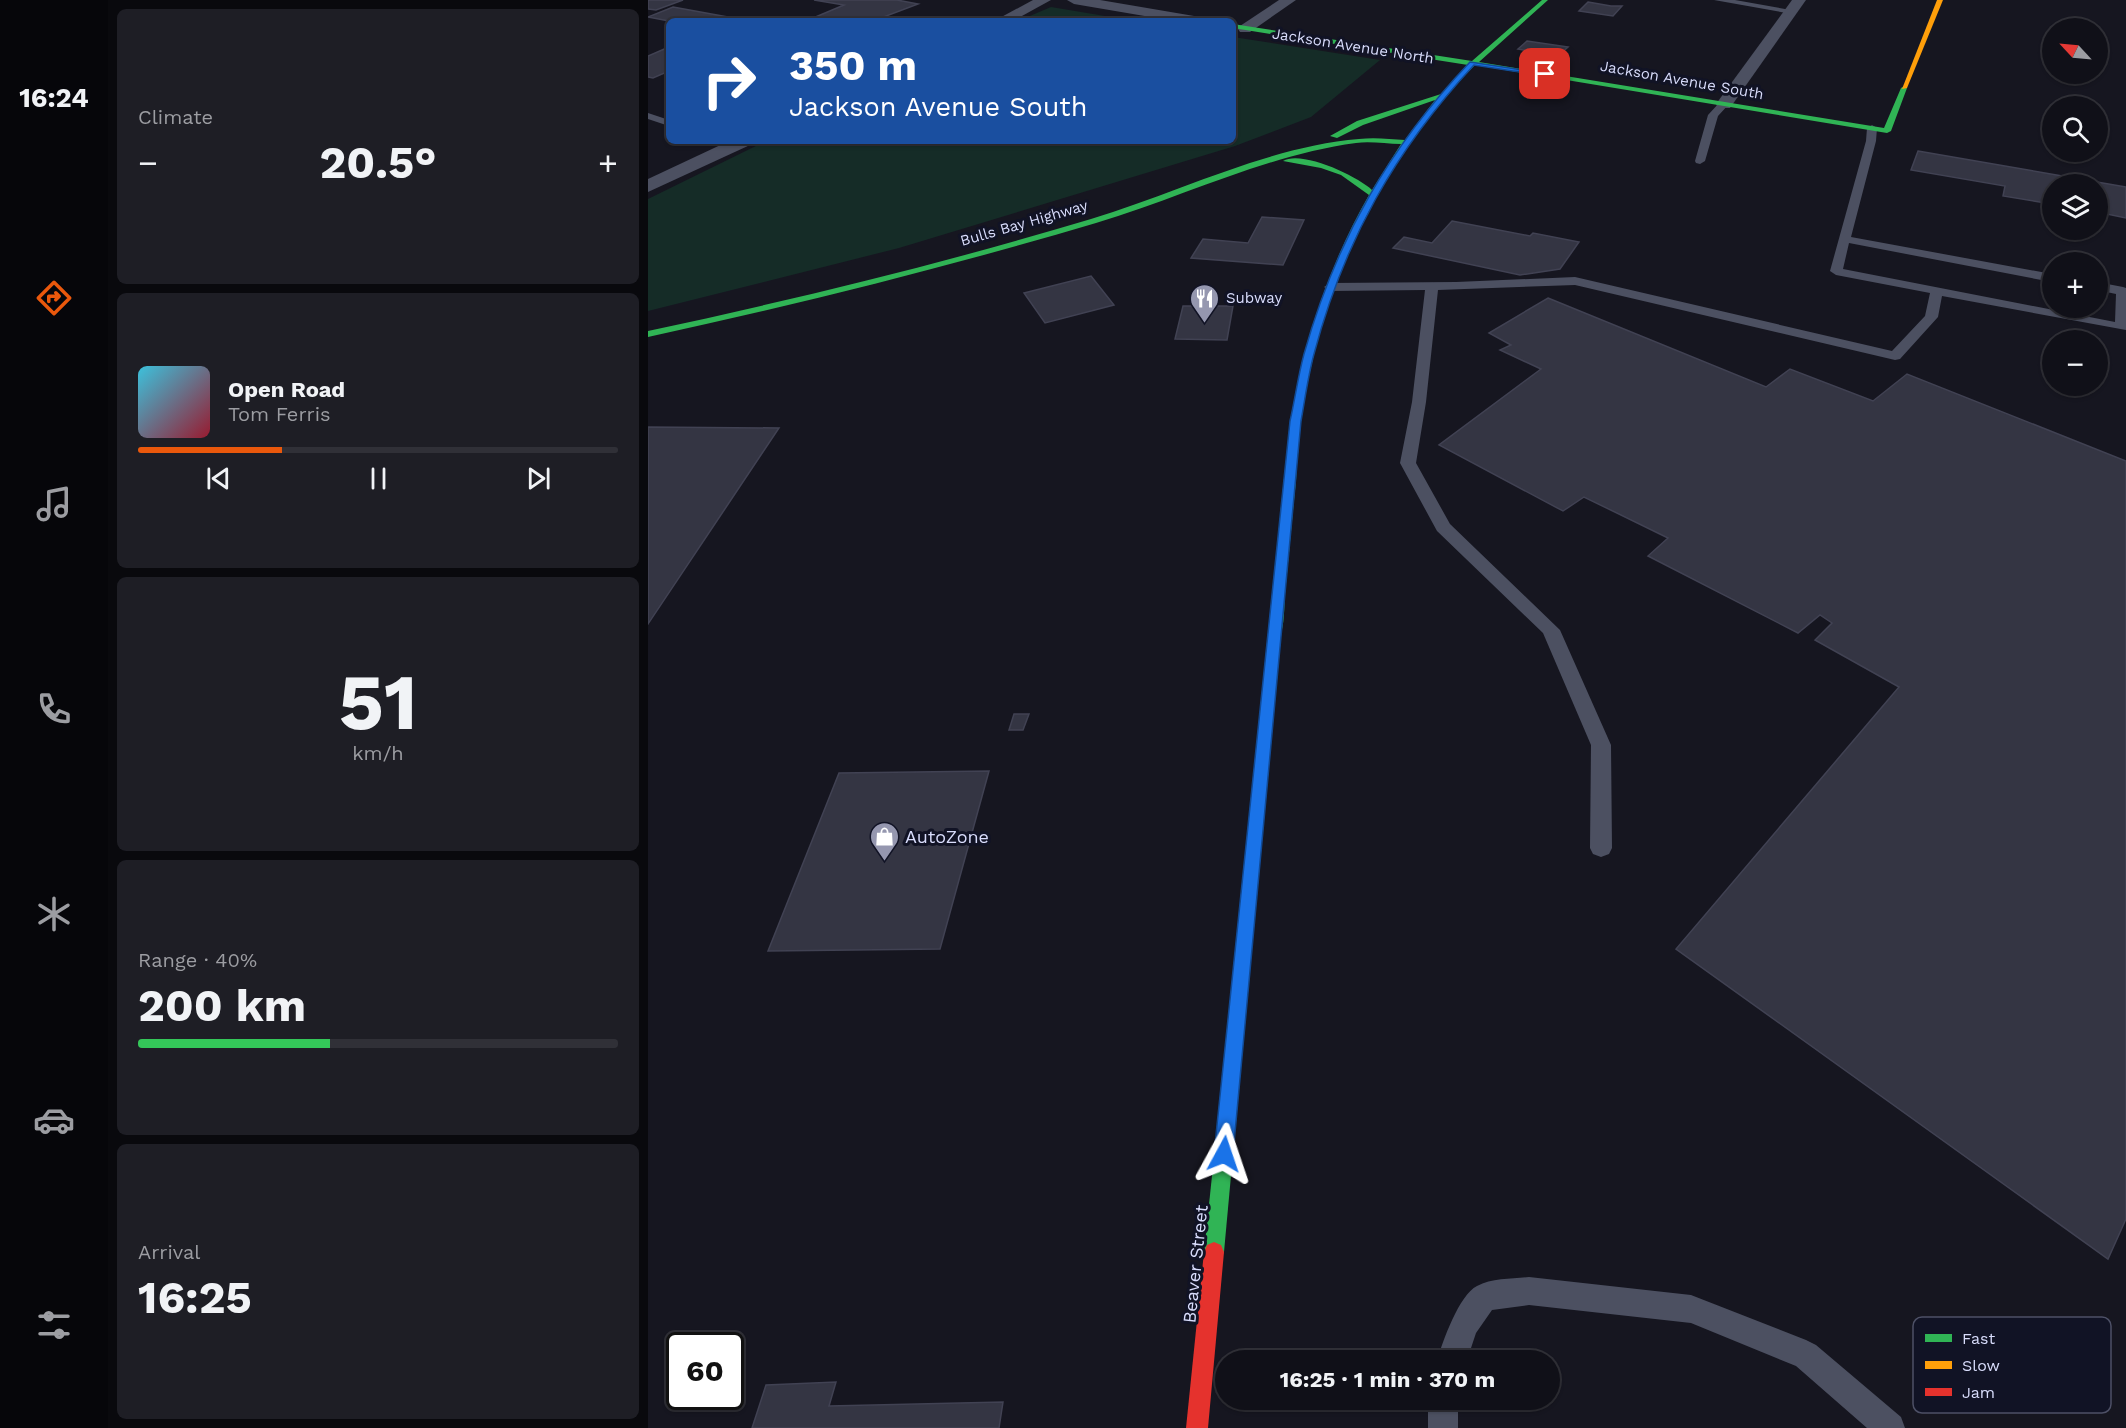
<!DOCTYPE html>
<html lang="en">
<head>
<meta charset="utf-8">
<style>
	body { margin:0; font-family:"Work Sans",sans-serif; background:#1e1e25; color:#f1f3f6; height:100vh; display:flex; flex-direction:column; font-size:22px; white-space:nowrap }
	* { box-sizing:border-box; margin:0 }
	p { font-size:20px; color:#9c9da2 }
	.icon { flex:none; width:33px; height:33px; fill:none; stroke:currentColor; stroke-width:2; stroke-linecap:round; stroke-linejoin:round }
	.map { position:relative; flex:1; overflow:hidden }
	.panel { display:flex; flex-direction:column; gap:9px; padding:9px; background:#09090d; width:540px }
	.panel>* { flex:none }
	.top-card { position:absolute; left:18px; top:18px; width:570px; height:126px; border-radius:9px; box-shadow:0 2px 4px #0004,0 0 0 2px #303037; background:#1a4fa0; color:#fff; overflow:hidden }
	.needle { width:39px; rotate:296deg }
	.controls { position:absolute; left:1394px; top:18px; display:grid; gap:12px }
	.controls a { display:grid; place-items:center; width:66px; height:66px; border-radius:50%; background:#101018; box-shadow:0 2px 4px #0004,0 0 0 2px #303037; font-size:30px }
	.speed { position:absolute; left:18px; top:1332px; display:flex; gap:12px; font-size:30px; font-weight:700; text-align:center }
	.speed>* { display:grid; place-content:center; width:78px; height:78px; border-radius:50%; background:#101018; box-shadow:0 2px 4px #0004,0 0 0 2px #303037; line-height:1 }
	.speed .limit { border:3px solid #111; border-radius:9px; background:#fff; color:#111 }
	.pin { position:absolute; display:grid; place-items:center; width:51px; height:51px; color:#fff; margin:-26px; border-radius:12px; box-shadow:0 3px 9px #0006 }
	.me { position:absolute; width:66px; margin:-33px; rotate:5deg; stroke-linejoin:round; filter:drop-shadow(0 0 4px #0008) }
	.turn { display:flex; align-items:center; gap:21px; height:126px; padding:0 24px; font-size:27px }
	.turn .icon { width:78px; height:78px; stroke-width:2.5 }
	.turn b { display:block; font-size:42px; line-height:51px }
	.big { font-size:45px; font-weight:700; line-height:1.1 }
	.panel .card { flex:1; display:flex; flex-direction:column; justify-content:center; gap:9px; min-width:0; padding:0 21px; border-radius:9px; background:#1e1e25 }
	.panel .dial { align-items:center; gap:0 }
	.dial b { font-size:78px; line-height:1 }
	.song { display:flex; align-items:center; gap:18px }
	.cover { width:72px; height:72px; border-radius:9px; background:linear-gradient(135deg,hsl(190 70% 55%),hsl(350 70% 35%)) }
	.played { height:6px; border-radius:3px; background:linear-gradient(90deg,#ea580c 30%,#303037 30%) }
	.keys { display:flex; justify-content:space-around; direction:ltr }
	.heat { display:flex; justify-content:space-between; align-items:center; font-size:33px; direction:ltr }
	.charge { height:9px; border-radius:4px; background:linear-gradient(90deg,#34c759 40%,#303037 0) }
	.trip { position:absolute; left:567px; top:1350px; width:345px; height:60px; border-radius:30px; background:#101018; box-shadow:0 2px 4px #0004,0 0 0 2px #303037; font-weight:700; line-height:60px; text-align:center }
	main { display:flex; flex:1; min-height:0 }
	.dock { display:flex; flex-direction:column; width:108px; justify-content:space-around; align-items:center; background:#06060a; color:#9c9da2 }
	.dock .icon { width:42px; height:42px }
	.dock .current { color:#ea580c }
	.dock b { font-size:27px; color:#f1f3f6 }
	.map>svg:first-child { display:block }
</style>
</head>
<body>
<main>
<nav class="dock">
<b>16:24</b>
<svg class="icon current" aria-label="directions" viewBox="0 0 24 24"><path d="M12 3l9 9-9 9-9-9zM9 14v-3h6M13 9l2 2-2 2"/></svg>
<svg class="icon" aria-label="music" viewBox="0 0 24 24"><path d="M9 18V5l10-2v13"/><circle cx="6" cy="18" r="3"/><circle cx="16" cy="16" r="3"/></svg>
<svg class="icon" aria-label="phone" viewBox="0 0 24 24"><path d="M5 4h4l2 5-3 2q2 4 5 5l2-3 5 2v4C11 20 4 13 5 4z"/></svg>
<svg class="icon" aria-label="climate" viewBox="0 0 24 24"><path d="M12 3v18M4 7l16 10M4 17L20 7"/></svg>
<svg class="icon" aria-label="car" viewBox="0 0 24 24"><path d="M5 17H2v-5l4-1 3-4h7l3 4 3 1v5h-3M9 17h6M6 11h13"/><circle cx="7" cy="17" r="2"/><circle cx="17" cy="17" r="2"/></svg>
<svg class="icon" aria-label="filters" viewBox="0 0 24 24"><path d="M4 7h16M4 17h16"/><circle cx="9" cy="7" r="2"/><circle cx="15" cy="17" r="2"/></svg>
</nav>
<section class="panel">
<div class="card"><p>Climate</p>
<div class="heat"><a>−</a><b class="big">20.5°</b><a>+</a></div>
</div>
<div class="card">
<div class="song"><i class="cover"></i><div><b>Open Road</b><p>Tom Ferris</p></div></div>
<div class="played"></div>
<div class="keys"><svg class="icon" aria-label="previous" viewBox="0 0 24 24"><path d="M18 5L8 12l10 7zM5 5v14"/></svg><svg class="icon" aria-label="pause" viewBox="0 0 24 24"><path d="M8 5v14M16 5v14"/></svg><svg class="icon" aria-label="next" viewBox="0 0 24 24"><path d="M6 5l10 7-10 7zM19 5v14"/></svg></div>
</div>
<div class="card dial"><b>51</b><p>km/h</p></div>
<div class="card"><p>Range · 40%</p><b class="big">200 km</b><div class="charge"></div></div>
<div class="card"><p>Arrival</p><b class="big">16:25</b></div>
</section>
<div class="map">
<svg width="1478" height="1428" viewBox="0 0 1478 1428">
	<rect width="100%" height="100%" fill="#161620"/>
	<g fill="#152c27">
		<polygon points="403,7 487,21 370,21"/>
		<polygon points="585,37 732,60 663,117 587,146 251,248 0,311 0,199 118,141 585,141"/>
	</g>
	<g fill="#343543" stroke="#414253" stroke-width="1.5">
		<polygon points="0,0 35,0 8,10 0,9"/>
		<polygon points="166,0 249,0 270,4 225,21 158,21 196,5"/>
		<polygon points="940,2 963,6 974,6 965,16 931,11"/>
		<polygon points="25,7 102,21 21,21 0,17"/>
		<polygon points="879,41 920,47 910,56 870,49"/>
		<polygon points="21,47 21,71 5,78 0,77 0,56"/>
		<polygon points="1270,151 1478,187 1478,218 1449,212 1449,184 1404,184 1404,204 1355,196 1357,186 1263,170"/>
		<polygon points="614,217 656,220 635,265 543,258 555,239 600,243"/>
		<polygon points="804,221 882,236 885,233 931,242 912,269 872,275 745,248 756,237 784,243"/>
		<polygon points="443,276 466,305 397,323 376,293"/>
		<polygon points="900,298 1118,387 1142,369 1225,401 1259,374 1478,461 1478,1219 1460,1259 1028,949 1251,687 1167,640 1184,623 1172,615 1150,633 1000,556 1020,538 936,497 915,511 791,445 893,369 852,350 863,345 841,333"/>
		<polygon points="535,306 585,306 579,340 527,339"/>
		<polygon points="0,427 131,428 0,624"/>
		<polygon points="366,714 381,714 375,730 361,730"/>
		<polygon points="341,771 292,949 120,951 191,773"/>
		<polygon points="188,1382 181,1406 355,1402 351,1428 104,1428 118,1385"/>
	</g>
	<g fill="none" stroke-linecap="round" stroke-linejoin="round">
		<g fill="#4c5061" fill-rule="evenodd">
			<polygon points="1066,0 1087,0 1148,11 1144,14"/>
			<polygon points="1072,102 1081,104 1070,116 1057,161 1052,164 1048,163 1047,161 1060,115"/>
			<polygon points="0,113 21,120 21,126 0,119"/>
			<polygon points="1224,125 1229,128 1228,141 1203,237 1404,274 1404,282 1201,243 1195,269 1467,322 1468,294 1449,290 1449,282 1475,287 1478,288 1478,330 1294,296 1290,317 1252,359 1247,360 927,285 790,290 778,402 768,463 802,524 912,630 963,745 964,848 961,854 953,857 945,854 942,848 943,745 895,633 789,531 752,463 764,402 777,290 682,291 676,287 682,283 808,282 927,277 1244,351 1277,316 1282,293 1188,275 1182,271 1218,141 1219,128"/>
			<path d="M881 1277 1043 1295 1158 1340 1168 1345 1253 1417 1257 1428H1219L1148 1366 1043 1323 881 1305 844 1310 828 1333 819 1360H789C795 1341 811 1295 829 1286 844 1278 865 1279 881 1277Z"/>
			<rect x="780" y="1400" width="30" height="28"/>
		</g>
		<g fill="#4c5061" fill-rule="evenodd">
			<polygon points="385,0 403,0 365,21 346,21"/>
			<polygon points="419,0 452,0 552,17 559,21 526,21 426,4"/>
			<polygon points="631,0 648,0 602,32 592,32 590,29 592,26"/>
			<polygon points="1144,0 1158,0 1082,108 1070,108 1068,104"/>
			<polygon points="81,141 105,141 102,145 0,192 0,179"/>
		</g>
		<g fill="#30b455" fill-rule="evenodd">
			<path d="M894 0H900L831 62 1236 128 1253 88 1256 86 1259 88 1243 131 1239 133 827 65C732 159 671 290 653 422 650 441 649 461 648 481 644 518 641 556 637 593 636 607 637 626 631 638L627 639 621 635C628 564 633 493 643 422 654 345 682 263 721 195L693 175 673 168 635 161C654 150 709 176 724 190L753 144C738 144 723 141 708 143 618 155 535 197 448 223 300 267 151 304 0 337V331C149 299 297 263 443 219 529 193 622 146 711 139 726 137 742 139 757 140L787 100 715 125 689 138 682 136 709 121 793 94 820 65 585 28V24L824 61Z"/>
			<polygon points="610,799 615,801 617,805 576,1252 573,1259 566,1262 559,1259 556,1252 603,805 605,801"/>
		</g>
		<polygon fill="#ff9f0a" fill-rule="evenodd" points="1289,0 1295,0 1259,88 1254,89"/>
		<g fill="#e5322d" fill-rule="evenodd">
			<polygon points="627,631 633,635 617,805 615,809 610,811 605,809 603,805 621,635"/>
			<polygon points="566,1242 573,1245 576,1252 560,1428 538,1428 556,1252 559,1245"/>
		</g>
	</g>
	<path fill="#1a73e8" stroke="#114b97" stroke-width="1.5" d="M822 62 900 74 897 76 826 65C747 150 696 241 666 354 660 376 657 399 653 421L585 1154 582 1160 576 1163 569 1160 566 1154 642 421C647 399 650 376 656 354 688 240 741 147 822 62Z"/>
	<defs>
		<symbol id="restaurant-pin" viewBox="-11 -11 22 30"><path d="M0 17L-7.5 6A9.5 9.5 0 1 1 7.5 6Z" fill="#9597af" stroke="#111325"/><path d="M-5-6h1v4h1v-4h1v4h1v-4h1v5L-1.5 .5V6h-2V.5L-5-1ZM5-6V6H3V1.5H1.5Q1.5-4 5-6Z" fill="#fff"/></symbol>
		<symbol id="shop-pin" viewBox="-11 -11 22 30"><path d="M0 17L-7.5 6A9.5 9.5 0 1 1 7.5 6Z" fill="#9597af" stroke="#111325"/><path d="M-5-2.5h2.3a2.7 3.5 0 0 1 5.4 0H5L5.5 6h-11ZM-1.5-2.5h3a1.5 2.3 0 0 0-3 0Z" fill="#fff"/></symbol>
	</defs>
	<g fill-rule="evenodd">
		<use href="#restaurant-pin" x="540" y="282" width="33" height="45"/>
		<use href="#shop-pin" x="220" y="820" width="33" height="45"/>
	</g>
	<g text-anchor="middle" dominant-baseline="central" stroke-width="6" stroke-linejoin="round" paint-order="stroke">
		<g font-size="15" fill="#d9ddfc" stroke="#111325">
			<text transform="translate(705 46) rotate(9)">Jackson Avenue North</text>
			<text transform="translate(1034 80) rotate(10)">Jackson Avenue South</text>
			<text transform="translate(376 223) rotate(-16)">Bulls Bay Highway</text>
		</g>
		<g font-size="15" fill="#d9ddfc" stroke="#111325" text-anchor="start">
			<text x="578" y="298">Subway</text>
		</g>
		<g font-size="18" fill="#d9ddfc" stroke="#111325" text-anchor="start">
			<text x="257" y="836">AutoZone</text>
		</g>
		<g font-size="18" fill="#d9ddfc" stroke="#111325">
			<text transform="translate(547 1264) rotate(-84)">Beaver Street</text>
		</g>
	</g>
	<rect x="1265" y="1317" width="198" height="96" rx="9" fill="#111325" stroke="#4d5066" stroke-width="1.5"/>
	<rect x="1277" y="1334" width="27" height="8" fill="#30b455"/>
	<rect x="1277" y="1361" width="27" height="8" fill="#ff9f0a"/>
	<rect x="1277" y="1388" width="27" height="8" fill="#e5322d"/>
	<g font-size="16" fill="#d9ddfc">
		<text x="1314" y="1344">Fast</text>
		<text x="1314" y="1371">Slow</text>
		<text x="1314" y="1398">Jam</text>
	</g>
</svg>
<div class="controls">
<a><svg class="needle" viewBox="-14 -14 28 28"><path d="M0-13l5 13h-10z" fill="#e53935"/><path d="M0 13l5-13h-10z" fill="#9c9da2"/></svg></a>
<a><svg class="icon" aria-label="search" viewBox="0 0 24 24"><circle cx="10" cy="10" r="6"/><path d="M15 15l6 6"/></svg></a>
<a><svg class="icon" aria-label="layers" viewBox="0 0 24 24"><path d="M12 4l9 5-9 5-9-5zM3 14l9 5 9-5"/></svg></a>
<a>+</a>
<a>−</a>
</div>
<div class="speed"><div class="limit">60</div></div>
<div class="pin" style="left:897px;top:74px;background:#d93025"><svg class="icon" aria-label="arrive" viewBox="0 0 24 24"><path d="M6 21V4h12l-3 4 3 4H6"/></svg></div>
<svg class="me" style="left:576px;top:1154px" viewBox="-20 -20 40 40"><path d="M0-17L14 15 0 8-14 15z" fill="#1a73e8" stroke="#fff" stroke-width="4"/></svg>
<div class="trip">16:25 · 1 min · 370 m</div>
<div class="top-card">
<div class="turn"><svg class="icon" aria-label="right" viewBox="0 0 24 24"><path d="M7 20v-9h11M14 6l5 5-5 5"/></svg><div><b>350 m</b>Jackson Avenue South</div></div>
</div>
</div>
</main>
</body>
</html>
